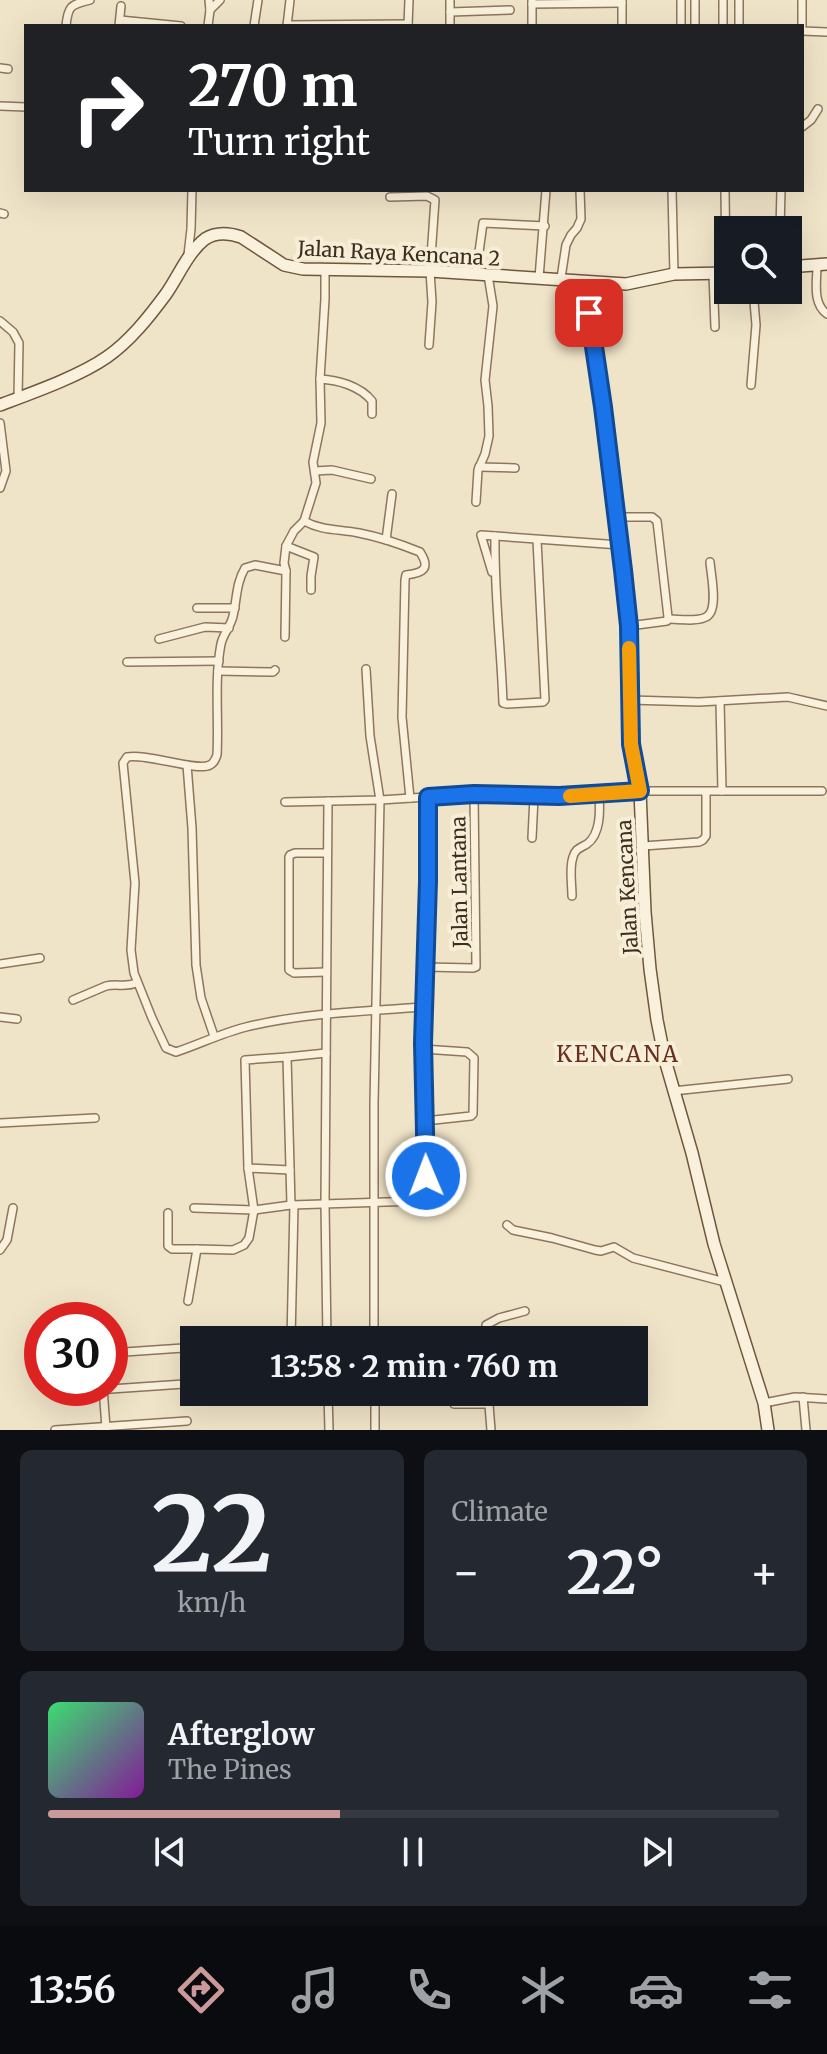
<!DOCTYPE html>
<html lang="en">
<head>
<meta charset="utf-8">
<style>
	body { margin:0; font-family:Merriweather,serif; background:#242831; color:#f1f3f6; height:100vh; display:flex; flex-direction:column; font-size:30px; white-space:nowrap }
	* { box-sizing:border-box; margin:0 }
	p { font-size:26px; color:#9ea1a6 }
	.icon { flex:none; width:44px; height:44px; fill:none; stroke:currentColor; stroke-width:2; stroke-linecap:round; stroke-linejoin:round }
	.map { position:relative; height:1430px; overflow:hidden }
	.panel { display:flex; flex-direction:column; gap:20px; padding:20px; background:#0d0f14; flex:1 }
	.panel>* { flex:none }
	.banner { position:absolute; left:24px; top:24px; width:780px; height:168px; border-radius:0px; box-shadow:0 8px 32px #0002; background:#202124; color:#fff; overflow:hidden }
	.buttons { position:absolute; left:714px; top:216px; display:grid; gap:16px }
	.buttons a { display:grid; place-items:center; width:88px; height:88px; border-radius:0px; background:#171b24; box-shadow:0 8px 32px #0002; font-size:40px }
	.speed { position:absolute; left:24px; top:1302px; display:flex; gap:16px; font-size:40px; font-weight:700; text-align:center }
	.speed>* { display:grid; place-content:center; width:104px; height:104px; border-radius:50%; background:#171b24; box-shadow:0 8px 32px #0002; line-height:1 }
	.speed .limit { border:12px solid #d22; background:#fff; color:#111 }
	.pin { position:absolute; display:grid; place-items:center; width:68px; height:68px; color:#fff; margin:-34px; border-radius:16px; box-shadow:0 4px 12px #0006 }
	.me { position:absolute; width:88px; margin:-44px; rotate:359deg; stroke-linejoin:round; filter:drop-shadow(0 0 6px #0008) }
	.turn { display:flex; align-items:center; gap:28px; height:168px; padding:0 32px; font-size:36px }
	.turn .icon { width:104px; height:104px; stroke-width:2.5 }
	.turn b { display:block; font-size:56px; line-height:68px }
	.big { font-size:60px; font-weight:700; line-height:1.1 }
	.panel .tile { flex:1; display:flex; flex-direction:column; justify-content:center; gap:12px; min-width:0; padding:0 28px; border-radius:12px; background:#242831 }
	.panel .dial { align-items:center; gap:0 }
	.dial b { font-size:104px; line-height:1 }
	.song { display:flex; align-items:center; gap:24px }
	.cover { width:96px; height:96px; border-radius:12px; background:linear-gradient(135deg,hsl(140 70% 55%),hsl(290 70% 35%)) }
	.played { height:8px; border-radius:4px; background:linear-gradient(90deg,#cc999b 40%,#363941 40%) }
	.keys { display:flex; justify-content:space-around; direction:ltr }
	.heat { display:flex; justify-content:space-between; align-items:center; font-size:44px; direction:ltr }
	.panel .tiles { flex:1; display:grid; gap:20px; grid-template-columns:1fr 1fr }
	.tile:last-child { grid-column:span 2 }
	.trip { position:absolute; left:180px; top:1326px; width:468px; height:80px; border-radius:0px; background:#171b24; box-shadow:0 8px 32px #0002; font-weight:700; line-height:80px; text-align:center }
	.tab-bar { display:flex; height:128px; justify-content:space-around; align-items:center; background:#090b0e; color:#9ea1a6 }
	.tab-bar .icon { width:56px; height:56px }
	.tab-bar .selected { color:#cc999b }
	.tab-bar b { font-size:36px; color:#f1f3f6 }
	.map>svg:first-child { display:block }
</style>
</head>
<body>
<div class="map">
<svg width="827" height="1430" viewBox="0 0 827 1430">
	<rect width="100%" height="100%" fill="#f0e4c8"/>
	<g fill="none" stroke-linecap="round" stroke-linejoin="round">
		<defs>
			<g id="street">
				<polyline points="532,0 532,26"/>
				<polyline points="622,0 622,26"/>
				<polyline points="681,0 681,26"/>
				<polyline points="695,0 695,26"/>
				<polyline points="723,0 723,26"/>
				<polyline points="739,0 739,26"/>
				<polyline points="532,4 622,3"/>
				<polyline points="210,10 220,0"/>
				<polyline points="450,12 510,10"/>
				<polyline points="120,20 181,26"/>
				<polyline points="287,25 408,24"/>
				<path d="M66 26C68 5 71 5 90 0"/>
				<polyline points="119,26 121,6"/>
				<polyline points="208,26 210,10 209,0"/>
				<polyline points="254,26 258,0"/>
				<polyline points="287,26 290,0"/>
				<polyline points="408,26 409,0"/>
				<polyline points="450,26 450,0"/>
				<polyline points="802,26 802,0"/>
				<polyline points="802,31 827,32"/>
				<polyline points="0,68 8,69"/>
				<polyline points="0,106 26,107"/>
				<polyline points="802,127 811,120 818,109"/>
				<polyline points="672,190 674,274"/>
				<polyline points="725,190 726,273"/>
				<polyline points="390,197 427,196 435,200 430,271 432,302 429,345"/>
				<polyline points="0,213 4,214"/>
				<polyline points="780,230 781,190"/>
				<polyline points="188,255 191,229 192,190"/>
				<path d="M817 265C817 282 812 303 827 314"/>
				<path d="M325 271V299L320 379 321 423 313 462 316 483 304 521 294 531 286 546 284 563 286 571 255 565 245 568C236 583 237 599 233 616 231 626 223 634 221 644 214 680 219 719 217 755 215 760 214 763 210 765 196 772 148 753 127 757L123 763 135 883 131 950 134 973 152 1018 166 1048 176 1052C200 1044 222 1033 246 1027 302 1013 367 1011 424 1007L428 881V797"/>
				<polyline points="713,273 715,327"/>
				<polyline points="476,274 483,223 545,226"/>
				<polyline points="539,278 546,190"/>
				<polyline points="561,278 566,245 571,235 577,228 581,219 580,190"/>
				<polyline points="0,321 13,332 19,343 18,398"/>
				<path d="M320 379C338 380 360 386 372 401V414"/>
				<polyline points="751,385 756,325 753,290"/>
				<polyline points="0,423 6,471 0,488"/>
				<polyline points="479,467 515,468"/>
				<polyline points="315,471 332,470 371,479"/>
				<polyline points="476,502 478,470 485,454 489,436 488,406 485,380 493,306 488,275"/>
				<polyline points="617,517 652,517 657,521 668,617 667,621 629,626"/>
				<path d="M304 521C322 531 339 529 359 533 380 537 400 544 420 552 431 569 423 573 406 575L405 580 402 717 410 798"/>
				<path d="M495 536C494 592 501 647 503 703L507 704 543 702 545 700 537 540"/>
				<polyline points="386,540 392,494"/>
				<polyline points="286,546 314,557 311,576 311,590"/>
				<polyline points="492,572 481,535 620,545"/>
				<polyline points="197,608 235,608"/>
				<path d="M668 619C679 619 697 622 706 617 719 611 711 575 710 562"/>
				<polyline points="285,637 286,571"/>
				<polyline points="159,639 205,627 229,628"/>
				<polyline points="127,662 219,661"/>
				<polyline points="366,669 370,736 380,800 374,1104 374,1340"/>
				<polyline points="218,671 273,672 275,670"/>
				<polyline points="630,700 699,702 788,697 827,706"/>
				<polyline points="720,701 722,791"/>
				<polyline points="187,765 192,828 196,965 201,998 214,1036"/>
				<polyline points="285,802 380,800 474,794 534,797 599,795 640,791 822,791"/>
				<polyline points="532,838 534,797"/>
				<polyline points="643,846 699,842 703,840 706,836 706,792"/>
				<path d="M572 896C572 884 569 868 573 857 575 849 580 848 587 844 601 834 600 810 599 795"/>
				<polyline points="0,964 40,958"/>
				<polyline points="425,967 473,968 476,967 474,794"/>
				<polyline points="326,972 294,973 289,970 289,857 290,855 295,853 326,853"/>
				<path d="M73 1000 106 986C119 983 122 988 137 983"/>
				<polyline points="0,1017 17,1019"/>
				<polyline points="423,1049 467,1052 474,1058 473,1114 471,1116 425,1121"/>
				<polyline points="287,1057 326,1053"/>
				<polyline points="673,1091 788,1079"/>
				<polyline points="0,1123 95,1118"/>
				<polyline points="248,1168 290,1170"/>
				<polyline points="194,1208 254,1210 291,1205 418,1201 423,1196 426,1176 423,1043 424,1007"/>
				<polyline points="168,1213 168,1246 172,1249 197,1249"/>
				<polyline points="507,1225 513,1230 552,1238 595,1250 601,1251 614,1247 633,1258 725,1282"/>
				<polyline points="0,1250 7,1240 13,1208"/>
				<polyline points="188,1301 197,1249 233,1250 244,1245 249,1238 254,1210 248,1168 245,1060 287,1057 291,1205"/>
				<polyline points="291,1340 294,1205"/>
				<polyline points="327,1340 325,1204 328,801"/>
				<polyline points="487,1340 486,1325 499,1318 525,1311"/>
				<polyline points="110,1353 183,1348"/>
				<polyline points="103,1388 106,1428"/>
				<polyline points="67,1392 184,1384"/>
				<polyline points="328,1392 329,1430"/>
				<polyline points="375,1392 375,1430"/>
				<polyline points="488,1392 491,1430"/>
				<polyline points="328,1396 375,1395"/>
				<polyline points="803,1397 806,1430"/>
				<polyline points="764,1403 795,1397 827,1399"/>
				<polyline points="454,1404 489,1404"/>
				<polyline points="55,1430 187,1421"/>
			</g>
			<g id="secondary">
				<polyline points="788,267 827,264"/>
				<polyline points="585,282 603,407 623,570 629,626 631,744 640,791 645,912 650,969 657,1020 665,1060 692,1153 714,1244 764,1403 768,1430"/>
				<path d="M0 405C32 393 80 376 107 357 130 341 149 317 166 294 178 277 188 252 205 239 216 232 229 233 241 237L284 265 303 269 430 271 626 284 674 274 728 273"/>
			</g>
		</defs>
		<use href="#street" stroke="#8d765c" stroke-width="10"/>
		<use href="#secondary" stroke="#6f573f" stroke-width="14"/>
		<use href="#street" stroke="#faf1dc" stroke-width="7"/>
		<use href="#secondary" stroke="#faf1dc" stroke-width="11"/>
	</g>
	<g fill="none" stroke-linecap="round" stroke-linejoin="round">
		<defs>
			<polyline id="route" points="426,1176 423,1043 428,881 428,797 474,794 559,796 640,791 631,744 629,626 623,570 603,407 589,313"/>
		</defs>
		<use href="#route" stroke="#114b97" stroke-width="20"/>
		<use href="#route" stroke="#1a73e8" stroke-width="14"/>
		<polyline stroke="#f59e0b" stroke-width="14" points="570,796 640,791 631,744 629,648"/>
	</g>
	<g text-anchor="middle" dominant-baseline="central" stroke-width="8" stroke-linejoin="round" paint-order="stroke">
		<g font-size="20" fill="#3d2e20" stroke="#f7eed8">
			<text transform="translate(399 253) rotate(3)">Jalan Raya Kencana 2</text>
			<text transform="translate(459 882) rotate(-91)">Jalan Lantana</text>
			<text transform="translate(627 887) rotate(-93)">Jalan Kencana</text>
		</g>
		<g font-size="22" letter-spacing="2" fill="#6b2e1e" stroke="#f7eed8">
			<text x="618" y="1054">KENCANA</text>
		</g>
	</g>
</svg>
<div class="buttons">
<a><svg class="icon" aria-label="search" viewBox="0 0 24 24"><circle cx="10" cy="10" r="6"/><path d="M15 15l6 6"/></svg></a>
</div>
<div class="speed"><div class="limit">30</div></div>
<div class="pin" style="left:589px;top:313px;background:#d93025"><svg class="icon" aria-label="arrive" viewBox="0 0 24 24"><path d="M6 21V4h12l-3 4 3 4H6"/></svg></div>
<svg class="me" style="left:426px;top:1176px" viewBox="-20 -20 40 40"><circle r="17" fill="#1a73e8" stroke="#fff" stroke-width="3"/><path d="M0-11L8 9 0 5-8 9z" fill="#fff"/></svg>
<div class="trip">13:58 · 2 min · 760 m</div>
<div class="banner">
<div class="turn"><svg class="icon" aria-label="right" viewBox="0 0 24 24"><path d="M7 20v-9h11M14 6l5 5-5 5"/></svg><div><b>270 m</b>Turn right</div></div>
</div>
</div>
<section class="panel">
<div class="tiles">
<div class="tile dial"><b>22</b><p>km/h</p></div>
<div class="tile"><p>Climate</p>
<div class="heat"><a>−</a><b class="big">22°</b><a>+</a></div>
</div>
<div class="tile">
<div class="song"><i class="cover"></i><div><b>Afterglow</b><p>The Pines</p></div></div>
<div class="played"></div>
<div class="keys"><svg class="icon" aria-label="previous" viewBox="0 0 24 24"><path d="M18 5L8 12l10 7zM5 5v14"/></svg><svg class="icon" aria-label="pause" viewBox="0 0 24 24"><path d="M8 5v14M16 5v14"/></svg><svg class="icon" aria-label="next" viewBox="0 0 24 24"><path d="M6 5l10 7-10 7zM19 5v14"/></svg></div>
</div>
</div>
</section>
<nav class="tab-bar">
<b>13:56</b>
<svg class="icon selected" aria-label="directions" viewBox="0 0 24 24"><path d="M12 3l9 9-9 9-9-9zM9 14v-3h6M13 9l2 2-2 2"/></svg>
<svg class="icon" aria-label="music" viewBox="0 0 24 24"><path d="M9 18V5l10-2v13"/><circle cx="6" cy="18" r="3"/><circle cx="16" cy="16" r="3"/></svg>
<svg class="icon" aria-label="phone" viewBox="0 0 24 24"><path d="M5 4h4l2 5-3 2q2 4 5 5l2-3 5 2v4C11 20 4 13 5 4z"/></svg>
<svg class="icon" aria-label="climate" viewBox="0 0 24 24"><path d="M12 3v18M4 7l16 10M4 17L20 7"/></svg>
<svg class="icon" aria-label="car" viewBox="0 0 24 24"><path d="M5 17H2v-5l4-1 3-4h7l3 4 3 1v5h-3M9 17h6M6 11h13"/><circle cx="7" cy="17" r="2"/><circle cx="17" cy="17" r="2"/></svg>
<svg class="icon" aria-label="filters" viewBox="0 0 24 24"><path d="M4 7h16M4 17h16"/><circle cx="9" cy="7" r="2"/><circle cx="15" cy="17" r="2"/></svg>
</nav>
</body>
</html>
